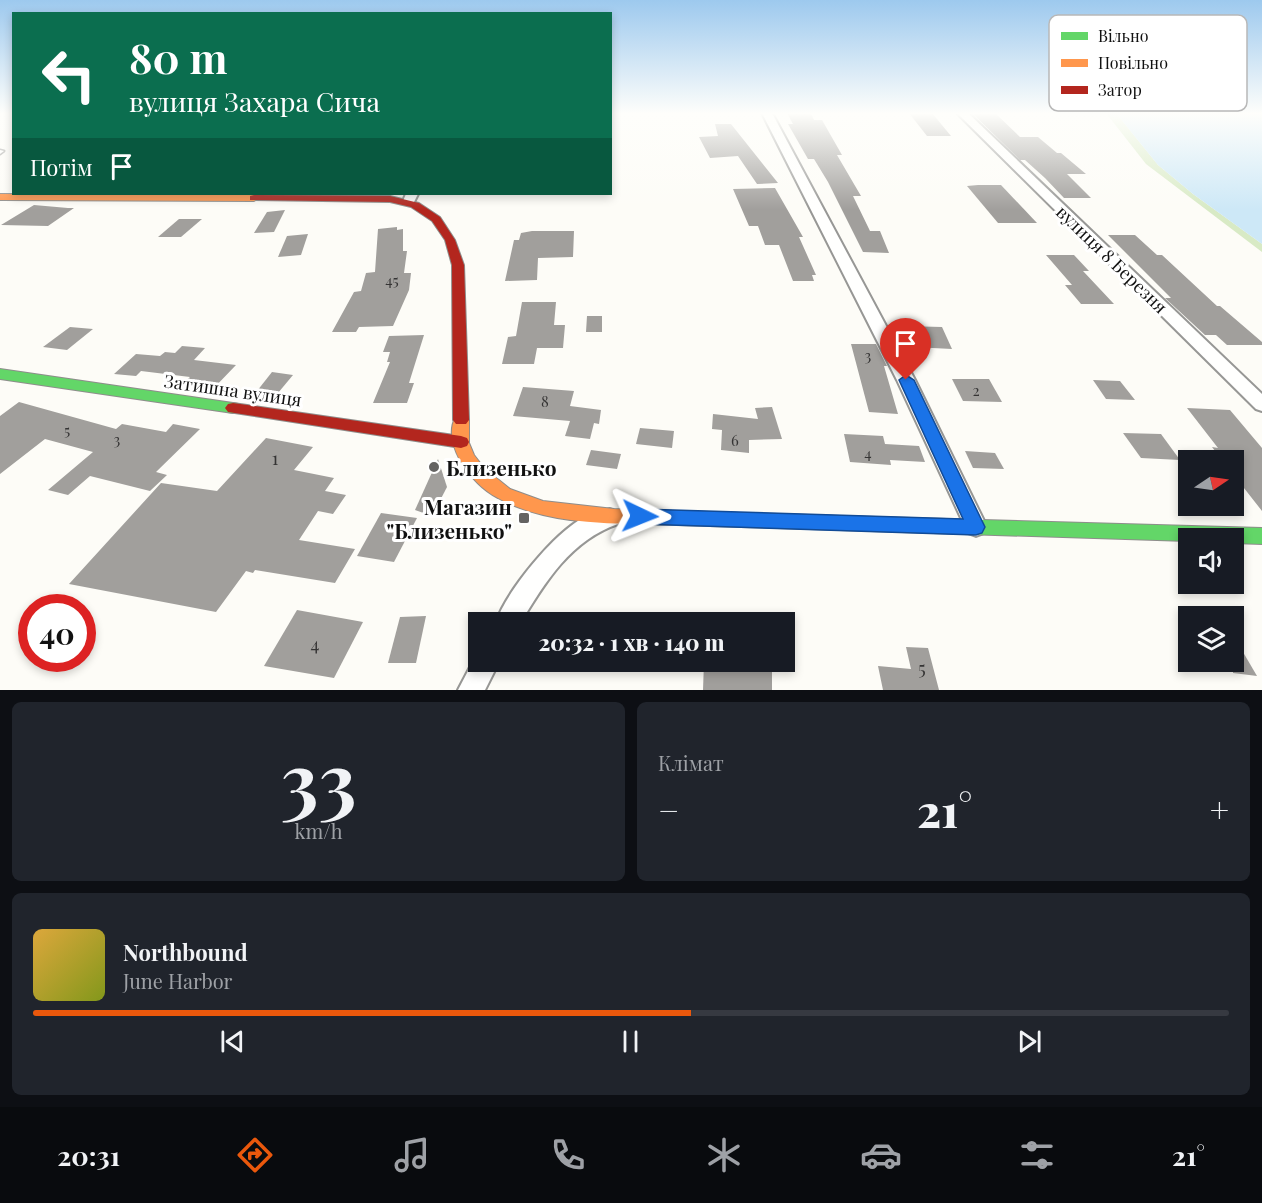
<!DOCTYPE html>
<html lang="uk">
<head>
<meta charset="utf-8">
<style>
	body { margin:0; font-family:"Playfair Display",serif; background:#20242c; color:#f1f3f6; height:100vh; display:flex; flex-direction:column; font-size:22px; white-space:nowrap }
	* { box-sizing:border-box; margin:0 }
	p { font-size:20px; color:#9ea1a6 }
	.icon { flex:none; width:33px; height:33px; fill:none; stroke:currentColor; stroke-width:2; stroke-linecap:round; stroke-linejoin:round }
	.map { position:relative; height:690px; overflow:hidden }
	.panel { display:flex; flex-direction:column; gap:12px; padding:12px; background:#0d0f14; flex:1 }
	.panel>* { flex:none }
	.guide { position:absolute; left:12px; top:12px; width:600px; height:183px; border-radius:0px; box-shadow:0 3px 9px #0003; background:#0b6e4f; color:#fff; overflow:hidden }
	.needle { width:39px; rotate:77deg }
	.controls { position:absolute; left:1178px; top:450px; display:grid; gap:12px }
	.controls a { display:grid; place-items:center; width:66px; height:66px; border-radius:0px; background:#171b24; box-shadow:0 3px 9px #0003; font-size:30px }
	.speed { position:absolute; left:18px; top:594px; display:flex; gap:12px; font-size:30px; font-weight:700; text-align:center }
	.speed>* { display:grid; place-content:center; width:78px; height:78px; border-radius:50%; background:#171b24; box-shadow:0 3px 9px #0003; line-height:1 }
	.speed .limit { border:9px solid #d22; background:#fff; color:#111 }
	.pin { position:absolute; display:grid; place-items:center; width:51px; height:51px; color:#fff; margin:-62px -26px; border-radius:50% 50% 50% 0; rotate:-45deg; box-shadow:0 0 6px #0007 }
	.pin .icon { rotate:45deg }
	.me { position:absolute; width:66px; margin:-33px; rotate:92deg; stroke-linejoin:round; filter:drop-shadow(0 0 4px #0008) }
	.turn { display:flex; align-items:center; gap:21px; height:126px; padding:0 18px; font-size:27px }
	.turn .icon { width:78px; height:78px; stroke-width:2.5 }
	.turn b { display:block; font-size:42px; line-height:51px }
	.then { display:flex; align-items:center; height:57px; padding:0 18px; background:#0003; gap:12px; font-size:22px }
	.big { font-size:45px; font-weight:800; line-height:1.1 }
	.panel .card { flex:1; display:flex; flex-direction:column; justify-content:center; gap:9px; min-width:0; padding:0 21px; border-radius:9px; background:#20242c }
	.panel .dial { align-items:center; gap:0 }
	.dial b { font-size:78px; line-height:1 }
	.song { display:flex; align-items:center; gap:18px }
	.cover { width:72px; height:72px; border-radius:9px; background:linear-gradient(135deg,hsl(40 70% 55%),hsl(70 70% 35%)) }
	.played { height:6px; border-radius:3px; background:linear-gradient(90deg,#ea580c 55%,#363941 55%) }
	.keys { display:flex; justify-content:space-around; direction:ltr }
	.heat { display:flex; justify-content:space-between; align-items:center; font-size:33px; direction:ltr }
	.panel .tiles { flex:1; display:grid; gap:12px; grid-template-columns:1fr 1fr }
	.card:last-child { grid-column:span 2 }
	.trip { position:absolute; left:468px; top:612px; width:327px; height:60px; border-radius:0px; background:#171b24; box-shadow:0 3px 9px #0003; font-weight:800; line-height:60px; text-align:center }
	.menu { display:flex; height:96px; justify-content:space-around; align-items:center; background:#090b0e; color:#9ea1a6 }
	.menu .icon { width:42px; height:42px }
	.menu .selected { color:#ea580c }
	.menu b { font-size:27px; color:#f1f3f6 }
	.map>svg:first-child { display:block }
</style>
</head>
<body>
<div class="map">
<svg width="1262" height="690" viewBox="0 0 1262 690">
	<rect width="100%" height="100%" fill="#fdfcf7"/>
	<polygon fill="#d8eac5" points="1106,113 1116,113 1158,165 1193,194 1262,244 1262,252 1146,164"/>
	<polygon fill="#cde8f7" points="1116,113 1262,113 1262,244 1193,194 1158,165"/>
	<g fill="#a19f9c">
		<polygon points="787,113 811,113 814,120 822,120 842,155 837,155 861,196 853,196 870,231 880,231 889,253 863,252 828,182 814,159 808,159 788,124 793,124"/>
		<polygon points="909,113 932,113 951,136 927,136"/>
		<polygon points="972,113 995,113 1020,137 1038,137 1057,153 1061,153 1086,174 1067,174 1091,198 1064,198 1045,178 1025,160 1020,160"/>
		<polygon points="715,124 731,124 778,183 757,184 738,156 710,158 699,137 718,136"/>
		<polygon points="978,185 1001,185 1037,223 998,223 967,186"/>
		<polygon points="775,188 803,237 799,237 816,275 812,275 814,281 793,281 779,245 765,245 758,226 749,226 733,189"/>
		<polygon points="34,205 68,208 74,208 48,226 1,225"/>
		<polygon points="285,210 274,232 254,233 267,212"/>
		<polygon points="179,219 202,219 181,237 158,237"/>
		<polygon points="397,227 397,230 403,229 403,251 407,251 404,273 411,273 409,290 393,326 359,327 356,332 332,332 354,292 361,291 366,273 375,272 378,229"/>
		<polygon points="532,231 574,231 573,257 538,258 537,280 505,281 514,240 519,240 521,233"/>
		<polygon points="308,234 301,255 278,257 287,236"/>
		<polygon points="1108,235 1135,235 1157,255 1162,255 1217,306 1220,306 1262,342 1262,345 1227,345 1216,335 1205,335 1165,298 1171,298"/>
		<polygon points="1046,255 1074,255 1089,271 1083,271 1114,304 1081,304 1065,285 1072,285"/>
		<polygon points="522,302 556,302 554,325 565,325 563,348 537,348 534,364 502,364 508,337 516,336"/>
		<polygon points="587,316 602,316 602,332 586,332"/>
		<polygon points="904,326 942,327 952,349 913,347"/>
		<polygon points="70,327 93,329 67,350 43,347"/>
		<polygon points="424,335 409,383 414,383 407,403 373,403 390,362 387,362 390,352 383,352 389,336"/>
		<polygon points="851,344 876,344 887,366 884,366 898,414 869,412"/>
		<polygon points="182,346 205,348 194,360 236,365 212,390 180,386 190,377 141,371 136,376 114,374 136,354 160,356 165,352 175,353"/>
		<polygon points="272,372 293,375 278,393 257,391"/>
		<polygon points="952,379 989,379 1002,402 963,401"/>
		<polygon points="1093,380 1120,381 1135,400 1106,399"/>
		<polygon points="523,387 574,391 570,406 601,410 599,424 594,423 590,439 565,436 570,421 513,416"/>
		<polygon points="19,402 116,429 122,424 166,432 173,424 200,429 156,472 167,475 150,491 90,476 68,495 48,490 93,452 45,439 0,474 0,416"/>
		<polygon points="772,407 782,439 749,440 749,453 721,450 722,430 712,429 713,414 758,419 755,408"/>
		<polygon points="1187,408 1230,410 1262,448 1262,511 1233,474 1233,460 1222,460 1212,447 1218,448"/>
		<polygon points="640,428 674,431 672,448 636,444"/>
		<polygon points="1123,433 1161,434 1180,460 1141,458"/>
		<polygon points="844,434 883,436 885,444 919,446 925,462 890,460 891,465 850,462"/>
		<polygon points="266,438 313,447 294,470 334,478 325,491 346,495 333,514 318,511 299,540 355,549 335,583 255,570 253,573 246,571 216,612 69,584 161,483 217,491"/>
		<polygon points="591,450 621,454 617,469 586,465"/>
		<polygon points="965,451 995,453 1004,469 973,468"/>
		<polygon points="438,459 447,487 432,516 415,510"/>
		<polygon points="381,513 417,518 394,562 357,556"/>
		<polygon points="297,610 363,622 334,678 264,666"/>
		<polygon points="426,616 416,663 388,663 400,617"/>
		<polygon points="1233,635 1257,676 1233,673"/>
		<polygon points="906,647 928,648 939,690 883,690 878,666 911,669"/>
		<polygon points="704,662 772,662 772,690 703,690"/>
	</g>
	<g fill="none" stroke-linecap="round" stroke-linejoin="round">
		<defs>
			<polygon id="lane" points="0,150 4,151 0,154"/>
			<g id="street">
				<polygon points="762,113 772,113 915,380 987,527 984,533 976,536 968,533 897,380"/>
				<polygon points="957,113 968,113 1262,394 1262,411 1256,409"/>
				<polygon points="406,194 418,194 413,204 405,204 403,201"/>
				<path d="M610 509 618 512 621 518 618 524C571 540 545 582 521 622H496C507 591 553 534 583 518 591 514 601 512 610 509Z"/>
				<polygon points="478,652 478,662 499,662 485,690 458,690"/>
			</g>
			<g id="fast">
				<polygon points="0,369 233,403 238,404 241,408 238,412 233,413 0,379"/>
				<polygon points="840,516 1262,528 1262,544 1233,543 1233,538 1188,538 1188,541 840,530 834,528 831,523 834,518"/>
			</g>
			<g id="slow">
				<polygon points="0,194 254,195 259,198 254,201 0,200"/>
				<path d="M461 415 466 416 469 420V443L474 455 484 468 510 489 543 501 614 509 840 516 846 518 849 523 846 528 840 530C785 528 731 527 676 525 618 523 550 527 498 498 482 490 469 475 460 460 453 447 448 430 456 416Z"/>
			</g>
			<g id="jam">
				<polygon points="254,195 390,196 419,203 440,217 455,240 464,265 469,420 466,424 456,424 453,420 452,265 445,240 432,221 411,207 390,202 250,200 250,196"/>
				<polygon points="233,403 461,436 467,438 469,442 467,446 461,448 228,412 225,408 228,404"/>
			</g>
		</defs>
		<use href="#lane" stroke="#979795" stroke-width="3"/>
		<use href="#street" stroke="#979795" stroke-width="4"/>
		<use href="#fast" stroke="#8e8d8b" stroke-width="2"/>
		<use href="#slow" stroke="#8e8d8b" stroke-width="2"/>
		<use href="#jam" stroke="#8e8d8b" stroke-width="2"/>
		<use href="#lane" fill="#fffffe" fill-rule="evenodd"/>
		<use href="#street" fill="#fffffe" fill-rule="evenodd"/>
		<use href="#fast" fill="#63d668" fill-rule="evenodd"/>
		<use href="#slow" fill="#ff974d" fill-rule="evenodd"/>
		<use href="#jam" fill="#b3261e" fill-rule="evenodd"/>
	</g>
	<linearGradient id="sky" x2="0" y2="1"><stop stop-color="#9dc9ee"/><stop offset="0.54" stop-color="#fefefb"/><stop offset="1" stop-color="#fefefb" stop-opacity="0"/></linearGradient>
	<rect width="1262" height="210" fill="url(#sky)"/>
	<polygon fill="#1a73e8" stroke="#114b97" stroke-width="1.5" points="906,375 914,380 985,527 982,533 976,535 640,524 634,522 631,516 634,511 640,509 963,519 899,380"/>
	<g fill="#646362" stroke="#fff" stroke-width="2">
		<circle cx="434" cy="467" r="6"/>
		<rect x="518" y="512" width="12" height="12" rx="3"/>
	</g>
	<g text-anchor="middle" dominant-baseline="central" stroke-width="6" stroke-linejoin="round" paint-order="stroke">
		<g font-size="15" fill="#353434">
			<text x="392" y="280">45</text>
			<text x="868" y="355">3</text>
			<text x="976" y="390">2</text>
			<text x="545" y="401">8</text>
			<text x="67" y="430">5</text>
			<text x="117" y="439">3</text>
			<text x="735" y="440">6</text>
			<text x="868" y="453">4</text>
		</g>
		<g font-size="18" fill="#111" stroke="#fff">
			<text transform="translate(1112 259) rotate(44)">вулиця 8 Березня</text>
			<text transform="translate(233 390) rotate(8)">Затишна вулиця</text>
		</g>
		<g font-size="18" fill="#353434">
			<text x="275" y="458">1</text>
			<text x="315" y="644">4</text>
			<text x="922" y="668">5</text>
		</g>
		<g font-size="21" font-weight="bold" fill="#111" stroke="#fff" text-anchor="start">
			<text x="446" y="467">Близенько</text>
			<text x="512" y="506" text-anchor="end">Магазин<tspan x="512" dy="24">"Близенько"</tspan></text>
		</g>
	</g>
	<rect x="1049" y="15" width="198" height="96" rx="9" fill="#fff" stroke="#b8b8b8" stroke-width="1.5"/>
	<rect x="1061" y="32" width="27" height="8" fill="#63d668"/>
	<rect x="1061" y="59" width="27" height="8" fill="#ff974d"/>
	<rect x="1061" y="86" width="27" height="8" fill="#b3261e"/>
	<g font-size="16" fill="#111">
		<text x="1098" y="42">Вільно</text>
		<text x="1098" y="69">Повільно</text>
		<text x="1098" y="96">Затор</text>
	</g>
</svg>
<div class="controls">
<a><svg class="needle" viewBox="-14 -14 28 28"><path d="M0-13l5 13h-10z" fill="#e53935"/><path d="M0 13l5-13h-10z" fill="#9ea1a6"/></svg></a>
<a><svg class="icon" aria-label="sound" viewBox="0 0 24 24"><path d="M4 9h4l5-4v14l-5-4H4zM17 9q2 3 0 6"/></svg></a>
<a><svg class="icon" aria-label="layers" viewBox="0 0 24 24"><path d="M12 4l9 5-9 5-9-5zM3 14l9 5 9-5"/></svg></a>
</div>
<div class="speed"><div class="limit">40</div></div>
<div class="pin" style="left:906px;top:380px;background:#d93025"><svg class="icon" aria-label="arrive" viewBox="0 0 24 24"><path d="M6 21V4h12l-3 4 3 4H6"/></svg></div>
<svg class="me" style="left:640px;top:516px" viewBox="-20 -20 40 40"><path d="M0-17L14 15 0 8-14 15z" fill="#1a73e8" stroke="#fff" stroke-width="4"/></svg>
<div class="trip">20:32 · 1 хв · 140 m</div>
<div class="guide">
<div class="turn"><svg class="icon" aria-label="left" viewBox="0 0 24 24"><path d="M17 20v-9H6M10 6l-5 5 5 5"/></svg><div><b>80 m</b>вулиця Захара Сича</div></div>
<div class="then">Потім<svg class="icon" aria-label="arrive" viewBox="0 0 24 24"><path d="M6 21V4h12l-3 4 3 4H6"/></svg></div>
</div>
</div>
<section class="panel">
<div class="tiles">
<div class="card dial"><b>33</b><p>km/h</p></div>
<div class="card"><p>Клімат</p>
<div class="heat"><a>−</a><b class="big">21°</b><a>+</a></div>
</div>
<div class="card">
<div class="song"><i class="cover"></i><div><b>Northbound</b><p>June Harbor</p></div></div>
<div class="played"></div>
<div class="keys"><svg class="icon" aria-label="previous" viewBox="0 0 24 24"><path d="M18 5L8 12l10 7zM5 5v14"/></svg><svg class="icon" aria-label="pause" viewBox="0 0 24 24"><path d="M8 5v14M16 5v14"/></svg><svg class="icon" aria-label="next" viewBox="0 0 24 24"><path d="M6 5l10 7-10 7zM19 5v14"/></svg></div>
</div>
</div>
</section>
<nav class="menu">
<b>20:31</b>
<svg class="icon selected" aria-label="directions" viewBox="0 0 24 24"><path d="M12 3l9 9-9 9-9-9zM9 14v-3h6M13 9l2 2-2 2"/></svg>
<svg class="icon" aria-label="music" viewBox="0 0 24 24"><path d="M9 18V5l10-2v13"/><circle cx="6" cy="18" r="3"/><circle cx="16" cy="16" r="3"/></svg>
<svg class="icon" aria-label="phone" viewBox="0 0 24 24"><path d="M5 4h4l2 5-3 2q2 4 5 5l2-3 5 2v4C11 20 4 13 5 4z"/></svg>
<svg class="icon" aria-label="climate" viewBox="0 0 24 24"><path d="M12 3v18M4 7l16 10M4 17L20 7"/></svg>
<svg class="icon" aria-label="car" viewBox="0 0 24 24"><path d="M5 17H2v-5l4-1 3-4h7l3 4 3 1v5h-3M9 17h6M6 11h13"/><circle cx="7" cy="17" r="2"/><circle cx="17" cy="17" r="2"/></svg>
<svg class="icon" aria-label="filters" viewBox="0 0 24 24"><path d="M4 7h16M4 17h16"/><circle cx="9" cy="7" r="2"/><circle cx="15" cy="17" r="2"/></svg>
<b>21°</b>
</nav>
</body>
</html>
